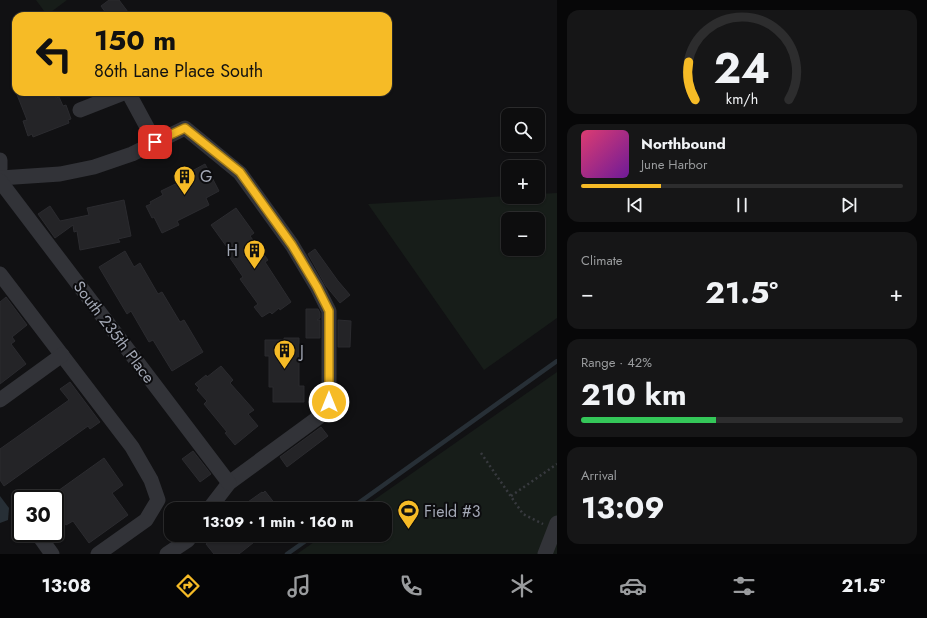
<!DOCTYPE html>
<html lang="en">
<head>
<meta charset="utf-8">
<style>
	body { margin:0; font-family:Jost,sans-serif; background:#161617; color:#f1f3f6; height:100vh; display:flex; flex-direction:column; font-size:15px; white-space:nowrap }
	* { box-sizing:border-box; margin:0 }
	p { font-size:13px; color:#9a9c9e }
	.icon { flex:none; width:22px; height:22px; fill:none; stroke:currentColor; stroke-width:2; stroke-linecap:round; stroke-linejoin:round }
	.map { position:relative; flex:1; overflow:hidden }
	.panel { display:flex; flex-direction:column; gap:10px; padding:10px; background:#070708; width:370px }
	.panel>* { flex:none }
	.banner { position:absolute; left:12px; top:12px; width:380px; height:84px; border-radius:12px; box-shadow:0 1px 3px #0004,0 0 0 1px #2d2d2e; background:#f6bb26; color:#111; overflow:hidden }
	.fabs { position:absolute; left:501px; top:108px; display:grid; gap:8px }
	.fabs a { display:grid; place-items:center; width:44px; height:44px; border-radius:8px; background:#0d0d0e; box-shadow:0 1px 3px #0004,0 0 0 1px #2d2d2e; font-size:20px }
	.speed { position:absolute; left:12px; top:490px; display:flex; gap:8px; font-size:20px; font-weight:700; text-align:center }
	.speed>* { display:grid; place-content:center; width:52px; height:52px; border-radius:50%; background:#0d0d0e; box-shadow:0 1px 3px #0004,0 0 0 1px #2d2d2e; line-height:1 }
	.speed .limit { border:2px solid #111; border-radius:6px; background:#fff; color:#111 }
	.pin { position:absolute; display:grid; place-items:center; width:34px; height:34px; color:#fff; margin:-17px; border-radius:8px; box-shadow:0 2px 6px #0006 }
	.me { position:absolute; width:44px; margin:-22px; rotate:0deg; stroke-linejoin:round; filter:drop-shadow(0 0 3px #0008) }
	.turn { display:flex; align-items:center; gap:14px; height:84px; padding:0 16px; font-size:18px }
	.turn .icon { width:52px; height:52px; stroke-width:2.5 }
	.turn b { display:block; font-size:28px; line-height:34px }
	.big { font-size:30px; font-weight:700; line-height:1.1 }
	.panel .tile { flex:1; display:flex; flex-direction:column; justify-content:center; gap:6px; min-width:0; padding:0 14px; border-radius:12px; background:#161617 }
	.panel .dial { align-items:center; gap:0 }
	.dial svg { height:104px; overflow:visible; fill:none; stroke:#2d2d2e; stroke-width:7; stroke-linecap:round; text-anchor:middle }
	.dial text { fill:#f1f3f6; stroke:none }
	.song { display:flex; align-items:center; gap:12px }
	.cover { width:48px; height:48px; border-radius:6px; background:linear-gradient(135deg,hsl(340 70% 55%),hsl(280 70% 35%)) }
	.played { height:4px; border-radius:2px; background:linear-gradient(90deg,#f6bb26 25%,#2d2d2e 25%) }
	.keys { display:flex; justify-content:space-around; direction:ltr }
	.heat { display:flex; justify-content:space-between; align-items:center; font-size:22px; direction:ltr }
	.charge { height:6px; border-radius:3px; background:linear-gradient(90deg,#34c759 42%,#2d2d2e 0) }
	.trip { position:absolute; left:164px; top:502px; width:228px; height:40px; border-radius:12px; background:#0d0d0e; box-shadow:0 1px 3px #0004,0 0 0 1px #2d2d2e; font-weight:700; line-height:40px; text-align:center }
	.tabs { display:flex; height:64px; justify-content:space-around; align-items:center; background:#050506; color:#9a9c9e }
	.tabs .icon { width:28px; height:28px }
	.tabs .on { color:#f6bb26 }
	.tabs b { font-size:18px; color:#f1f3f6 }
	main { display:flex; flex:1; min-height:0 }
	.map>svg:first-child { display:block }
</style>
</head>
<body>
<main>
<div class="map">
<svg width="557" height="554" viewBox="0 0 557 554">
	<rect width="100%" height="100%" fill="#111113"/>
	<g fill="#171d19" fill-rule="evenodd">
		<polygon points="36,0 67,0 47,15"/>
		<path d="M557 193V318L484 370 368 204 508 196V197H538V194ZM508 219H538V249H508Z"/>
		<polygon points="557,372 557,554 297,554 324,535 385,535 385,509 361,509"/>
	</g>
	<polygon fill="#272f36" points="0,496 9,508 8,520 0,523"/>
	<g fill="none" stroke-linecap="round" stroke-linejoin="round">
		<g stroke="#272f36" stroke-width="4.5">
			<polyline points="350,509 557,361"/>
			<polyline points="287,554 314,535"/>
		</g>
	</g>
	<g fill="#242427" stroke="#2b2b2f">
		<polygon points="109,0 119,0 131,16 108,16 101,6"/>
		<polygon points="16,92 53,92 56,98 59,97 63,106 66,105 71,119 68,120 69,123 33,137 32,134 28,136 23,121 27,120"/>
		<polygon points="205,164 219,191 206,198 209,205 177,221 179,225 162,233 154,217 152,218 146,206 151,204 150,202 163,195 161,191 194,175 192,171"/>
		<polygon points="124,200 131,236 118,239 120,242 80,250 77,231 74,232 73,225 55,238 38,214 50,206 60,221 89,215 87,208"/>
		<polygon points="236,208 254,233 250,236 268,260 265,262 291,302 280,310 279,308 272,314 270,312 262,317 254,307 258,304 240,279 243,277 226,252 229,250 211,225"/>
		<polygon points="315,249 338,281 350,295 340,303 326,286 308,254"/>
		<polygon points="125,251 134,267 140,263 158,294 162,292 180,322 184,320 203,352 172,371 153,340 149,342 131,311 127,314 99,267"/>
		<polygon points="6,297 27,325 12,337 15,341 11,344 26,364 0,384 0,302"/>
		<polygon points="306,309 318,309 320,313 320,318 317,320 320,320 320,338 306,338"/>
		<polygon points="338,320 351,321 350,347 338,347"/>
		<polygon points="284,338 299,338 299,386 304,386 304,402 273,402 273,387 269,387 269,356 265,356 265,340 284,340"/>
		<polygon points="221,366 233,380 230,383 254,410 248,414 258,426 235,445 225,433 227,432 204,404 207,401 197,390 199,388 195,384 206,375 207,377"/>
		<polygon points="70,382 100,422 90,429 88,426 4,486 0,480 0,449 69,400 60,389"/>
		<polygon points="321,427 328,436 287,467 280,457"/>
		<polygon points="193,451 211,474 200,482 182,459"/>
		<polygon points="104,458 123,485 112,493 128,515 89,543 73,521 66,525 55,509 55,493"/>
		<polygon points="265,491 279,509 238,509 262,492 263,493"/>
		<polygon points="218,535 263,535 239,554 214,554 206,544"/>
	</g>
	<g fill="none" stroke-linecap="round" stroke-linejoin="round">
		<g stroke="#383a3f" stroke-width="2.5" stroke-dasharray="2 3" stroke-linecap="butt">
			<polyline points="481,453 523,514 543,524"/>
			<polyline points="511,496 557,464"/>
		</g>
		<g stroke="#323338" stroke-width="15">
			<polyline points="128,92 155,142"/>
			<polyline points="80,110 126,92"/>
			<polyline points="0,160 0,169"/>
			<polyline points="0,178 60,174 94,167 132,154 185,128 240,173 292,245 317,287 329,311 329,403 319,417 229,483 209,509"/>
			<polyline points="0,181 229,483"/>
			<polyline points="0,274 132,447 151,480 158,500 146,520 98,554"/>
			<polyline points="0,400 62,355"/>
			<polyline points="37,533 52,554"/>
			<polyline points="167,554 188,540 191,535"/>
			<polyline points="545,554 557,523"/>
		</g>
	</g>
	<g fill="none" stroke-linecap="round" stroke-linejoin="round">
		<defs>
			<polyline id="route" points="155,142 185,128 240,172 292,245 317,287 329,311 329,402"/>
		</defs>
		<use href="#route" stroke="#a07a19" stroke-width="10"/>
		<use href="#route" stroke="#f6bb26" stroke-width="7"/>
	</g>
	<defs>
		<symbol id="building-pin" viewBox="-11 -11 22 30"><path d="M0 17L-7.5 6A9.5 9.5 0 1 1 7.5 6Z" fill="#f6bb26" stroke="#0c0c0e"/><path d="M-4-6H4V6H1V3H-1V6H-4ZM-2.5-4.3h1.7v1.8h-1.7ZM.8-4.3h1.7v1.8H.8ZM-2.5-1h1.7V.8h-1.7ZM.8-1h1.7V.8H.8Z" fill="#111"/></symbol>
		<symbol id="stadium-pin" viewBox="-11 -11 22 30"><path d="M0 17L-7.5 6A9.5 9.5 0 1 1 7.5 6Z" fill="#f6bb26" stroke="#0c0c0e"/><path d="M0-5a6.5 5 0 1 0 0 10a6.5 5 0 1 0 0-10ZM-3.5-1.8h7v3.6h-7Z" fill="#111"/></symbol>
	</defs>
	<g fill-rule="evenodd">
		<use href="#building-pin" x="172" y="164" width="25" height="34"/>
		<use href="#building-pin" x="242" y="238" width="25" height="34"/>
		<use href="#building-pin" x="272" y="338" width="25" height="34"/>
		<use href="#stadium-pin" x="396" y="498" width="25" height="34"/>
	</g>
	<g text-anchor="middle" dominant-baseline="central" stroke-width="4" stroke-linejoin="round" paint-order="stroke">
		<g font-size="16" fill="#a2a7b4" stroke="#0c0c0e" text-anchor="start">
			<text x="200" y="176">G</text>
			<text x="238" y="250" text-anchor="end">H</text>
			<text x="300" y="351">J</text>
			<text x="424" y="511">Field #3</text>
		</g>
		<g font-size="16" fill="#a2a7b4" stroke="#0c0c0e">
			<text transform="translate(114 332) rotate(53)">South 235th Place</text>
		</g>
	</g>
</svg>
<div class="fabs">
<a><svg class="icon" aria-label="search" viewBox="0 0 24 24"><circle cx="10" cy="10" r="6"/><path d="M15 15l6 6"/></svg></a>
<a>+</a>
<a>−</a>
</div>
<div class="speed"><div class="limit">30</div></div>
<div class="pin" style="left:155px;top:142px;background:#d93025"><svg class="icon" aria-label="arrive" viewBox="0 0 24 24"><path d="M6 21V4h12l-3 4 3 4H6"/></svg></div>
<svg class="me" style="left:329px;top:402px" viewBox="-20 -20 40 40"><circle r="17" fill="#f6bb26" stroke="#fff" stroke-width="3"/><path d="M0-11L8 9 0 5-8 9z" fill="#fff"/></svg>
<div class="trip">13:09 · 1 min · 160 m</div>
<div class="banner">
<div class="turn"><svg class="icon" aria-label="left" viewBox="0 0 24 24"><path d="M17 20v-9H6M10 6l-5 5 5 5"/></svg><div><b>150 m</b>86th Lane Place South</div></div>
</div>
</div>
<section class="panel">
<div class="tile dial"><svg viewBox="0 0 100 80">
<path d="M14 69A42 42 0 1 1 86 69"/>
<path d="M14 69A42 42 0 0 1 9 40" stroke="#f6bb26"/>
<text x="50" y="56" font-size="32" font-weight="700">24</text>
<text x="50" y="72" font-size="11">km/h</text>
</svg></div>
<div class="tile">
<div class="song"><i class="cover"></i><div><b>Northbound</b><p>June Harbor</p></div></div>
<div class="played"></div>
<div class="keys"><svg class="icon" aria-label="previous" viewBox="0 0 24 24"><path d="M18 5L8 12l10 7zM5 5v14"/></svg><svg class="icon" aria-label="pause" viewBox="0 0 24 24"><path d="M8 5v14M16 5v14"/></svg><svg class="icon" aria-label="next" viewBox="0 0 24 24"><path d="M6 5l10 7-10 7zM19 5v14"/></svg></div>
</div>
<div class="tile"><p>Climate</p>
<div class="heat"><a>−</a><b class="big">21.5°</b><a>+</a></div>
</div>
<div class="tile"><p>Range · 42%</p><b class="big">210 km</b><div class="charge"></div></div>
<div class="tile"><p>Arrival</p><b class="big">13:09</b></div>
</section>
</main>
<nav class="tabs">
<b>13:08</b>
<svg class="icon on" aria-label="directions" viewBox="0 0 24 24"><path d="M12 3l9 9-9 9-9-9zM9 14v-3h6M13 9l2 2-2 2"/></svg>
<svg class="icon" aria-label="music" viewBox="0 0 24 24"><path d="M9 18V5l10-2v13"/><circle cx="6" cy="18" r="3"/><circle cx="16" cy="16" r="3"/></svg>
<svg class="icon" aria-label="phone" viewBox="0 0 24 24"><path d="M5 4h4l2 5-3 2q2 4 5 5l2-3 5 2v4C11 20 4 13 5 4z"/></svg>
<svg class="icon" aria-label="climate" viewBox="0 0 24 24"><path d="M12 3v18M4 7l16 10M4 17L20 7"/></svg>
<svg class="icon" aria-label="car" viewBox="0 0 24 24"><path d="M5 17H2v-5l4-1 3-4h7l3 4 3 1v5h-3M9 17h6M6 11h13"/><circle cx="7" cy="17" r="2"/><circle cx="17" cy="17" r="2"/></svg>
<svg class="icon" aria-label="filters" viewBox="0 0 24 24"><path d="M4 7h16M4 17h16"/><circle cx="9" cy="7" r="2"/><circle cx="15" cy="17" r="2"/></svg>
<b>21.5°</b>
</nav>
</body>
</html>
